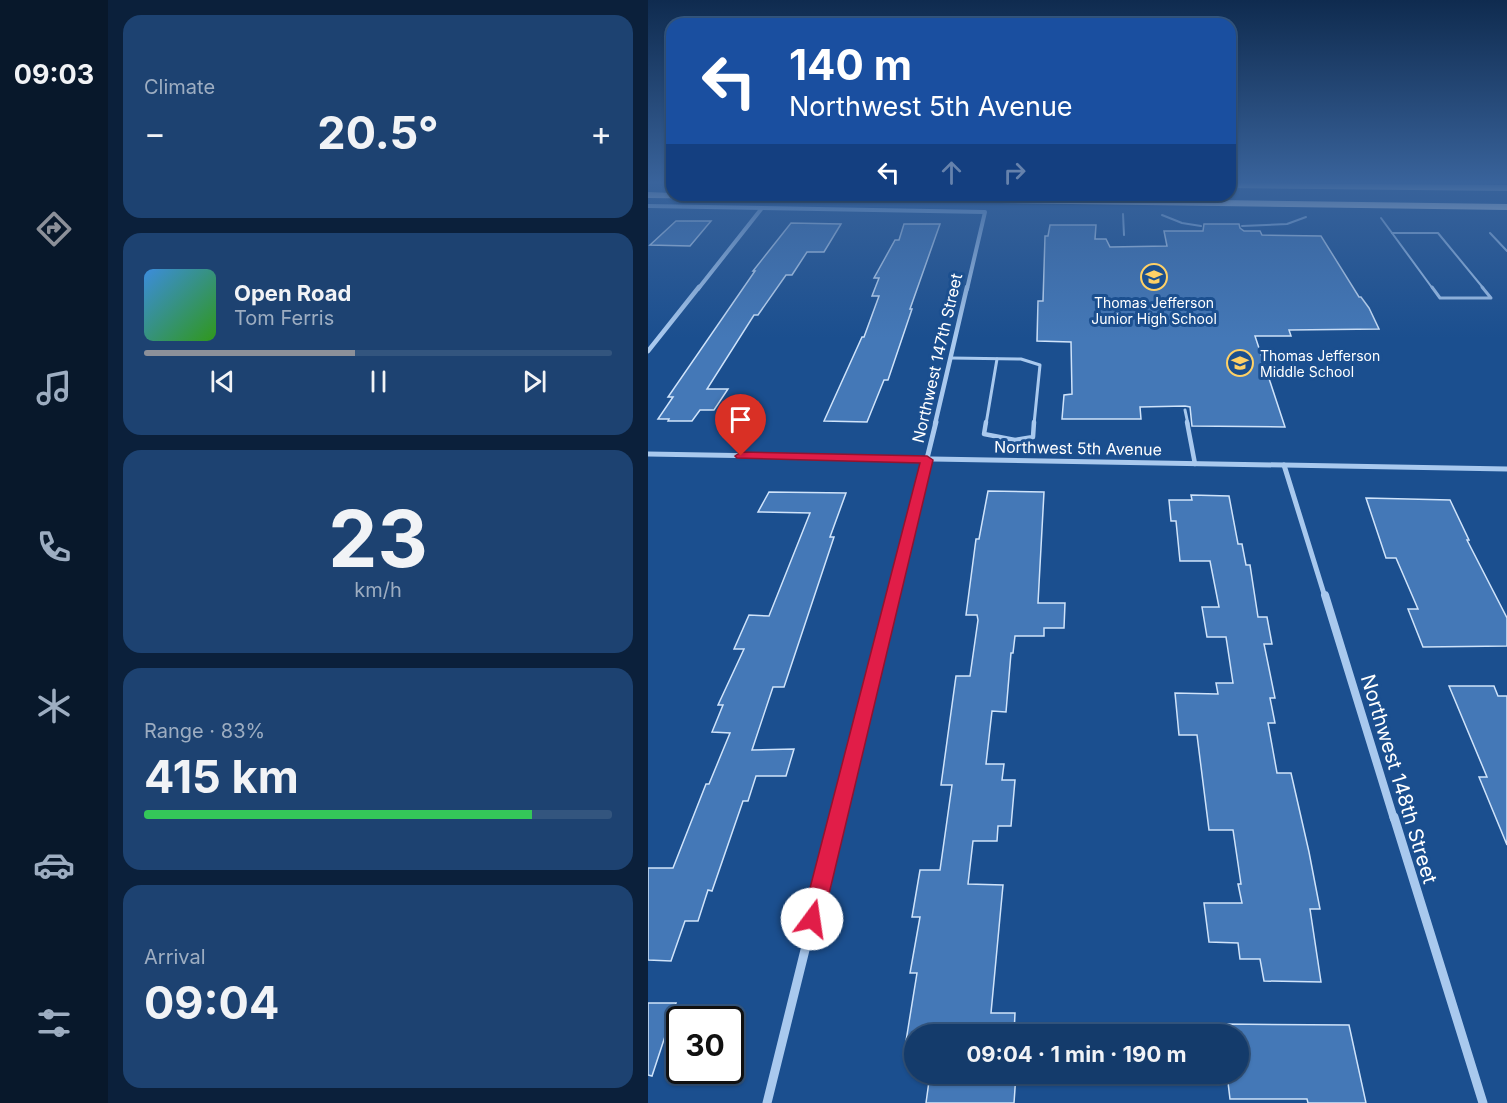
<!DOCTYPE html>
<html lang="en">
<head>
<meta charset="utf-8">
<style>
	body { margin:0; font-family:Inter,sans-serif; background:#1d4271; color:#f1f3f6; height:100vh; display:flex; flex-direction:column; font-size:22px; white-space:nowrap }
	* { box-sizing:border-box; margin:0 }
	p { font-size:20px; color:#9dadc1 }
	.icon { flex:none; width:33px; height:33px; fill:none; stroke:currentColor; stroke-width:2; stroke-linecap:round; stroke-linejoin:round }
	.map { position:relative; flex:1; overflow:hidden }
	.sheet { display:flex; flex-direction:column; gap:15px; padding:15px; background:#0b203b; width:540px }
	.sheet>* { flex:none }
	.hud { position:absolute; left:18px; top:18px; width:570px; height:183px; border-radius:18px; box-shadow:0 2px 4px #0004,0 0 0 2px #33557e; background:#1a4fa0; color:#fff; overflow:hidden }
	.speed { position:absolute; left:18px; top:1006px; display:flex; gap:12px; font-size:30px; font-weight:700; text-align:center }
	.speed>* { display:grid; place-content:center; width:78px; height:78px; border-radius:50%; background:#143b6b; box-shadow:0 2px 4px #0004,0 0 0 2px #33557e; line-height:1 }
	.speed .limit { border:3px solid #111; border-radius:9px; background:#fff; color:#111 }
	.pin { position:absolute; display:grid; place-items:center; width:51px; height:51px; color:#fff; margin:-62px -26px; border-radius:50% 50% 50% 0; rotate:-45deg; box-shadow:0 0 6px #0007 }
	.pin .icon { rotate:45deg }
	.me { position:absolute; width:66px; margin:-33px; rotate:14deg; stroke-linejoin:round; filter:drop-shadow(0 0 4px #0008) }
	.turn { display:flex; align-items:center; gap:21px; height:126px; padding:0 24px; font-size:27px }
	.turn .icon { width:78px; height:78px; stroke-width:2.5 }
	.turn b { display:block; font-size:42px; line-height:51px }
	.lanes { display:flex; align-items:center; height:57px; padding:0 24px; background:#0003; justify-content:center; gap:30px; direction:ltr }
	.lanes .off { opacity:.35 }
	.big { font-size:45px; font-weight:700; line-height:1.1 }
	.sheet .card { flex:1; display:flex; flex-direction:column; justify-content:center; gap:9px; min-width:0; padding:0 21px; border-radius:18px; background:#1d4271 }
	.sheet .dial { align-items:center; gap:0 }
	.dial b { font-size:78px; line-height:1 }
	.song { display:flex; align-items:center; gap:18px }
	.cover { width:72px; height:72px; border-radius:9px; background:linear-gradient(135deg,hsl(210 70% 55%),hsl(110 70% 35%)) }
	.played { height:6px; border-radius:3px; background:linear-gradient(90deg,#8c9099 45%,#33557e 45%) }
	.keys { display:flex; justify-content:space-around; direction:ltr }
	.heat { display:flex; justify-content:space-between; align-items:center; font-size:33px; direction:ltr }
	.charge { height:9px; border-radius:4px; background:linear-gradient(90deg,#34c759 83%,#33557e 0) }
	.trip { position:absolute; left:256px; top:1024px; width:345px; height:60px; border-radius:30px; background:#143b6b; box-shadow:0 2px 4px #0004,0 0 0 2px #33557e; font-weight:700; line-height:60px; text-align:center }
	main { display:flex; flex:1; min-height:0 }
	.tab-bar { display:flex; flex-direction:column; width:108px; justify-content:space-around; align-items:center; background:#08182b; color:#9dadc1 }
	.tab-bar .icon { width:42px; height:42px }
	.tab-bar .active { color:#8c9099 }
	.tab-bar b { font-size:27px; color:#f1f3f6 }
	.map>svg:first-child { display:block }
</style>
</head>
<body>
<main>
<nav class="tab-bar">
<b>09:03</b>
<svg class="icon active" aria-label="directions" viewBox="0 0 24 24"><path d="M12 3l9 9-9 9-9-9zM9 14v-3h6M13 9l2 2-2 2"/></svg>
<svg class="icon" aria-label="music" viewBox="0 0 24 24"><path d="M9 18V5l10-2v13"/><circle cx="6" cy="18" r="3"/><circle cx="16" cy="16" r="3"/></svg>
<svg class="icon" aria-label="phone" viewBox="0 0 24 24"><path d="M5 4h4l2 5-3 2q2 4 5 5l2-3 5 2v4C11 20 4 13 5 4z"/></svg>
<svg class="icon" aria-label="climate" viewBox="0 0 24 24"><path d="M12 3v18M4 7l16 10M4 17L20 7"/></svg>
<svg class="icon" aria-label="car" viewBox="0 0 24 24"><path d="M5 17H2v-5l4-1 3-4h7l3 4 3 1v5h-3M9 17h6M6 11h13"/><circle cx="7" cy="17" r="2"/><circle cx="17" cy="17" r="2"/></svg>
<svg class="icon" aria-label="filters" viewBox="0 0 24 24"><path d="M4 7h16M4 17h16"/><circle cx="9" cy="7" r="2"/><circle cx="15" cy="17" r="2"/></svg>
</nav>
<section class="sheet">
<div class="card"><p>Climate</p>
<div class="heat"><a>−</a><b class="big">20.5°</b><a>+</a></div>
</div>
<div class="card">
<div class="song"><i class="cover"></i><div><b>Open Road</b><p>Tom Ferris</p></div></div>
<div class="played"></div>
<div class="keys"><svg class="icon" aria-label="previous" viewBox="0 0 24 24"><path d="M18 5L8 12l10 7zM5 5v14"/></svg><svg class="icon" aria-label="pause" viewBox="0 0 24 24"><path d="M8 5v14M16 5v14"/></svg><svg class="icon" aria-label="next" viewBox="0 0 24 24"><path d="M6 5l10 7-10 7zM19 5v14"/></svg></div>
</div>
<div class="card dial"><b>23</b><p>km/h</p></div>
<div class="card"><p>Range · 83%</p><b class="big">415 km</b><div class="charge"></div></div>
<div class="card"><p>Arrival</p><b class="big">09:04</b></div>
</section>
<div class="map">
<svg width="859" height="1103" viewBox="0 0 859 1103">
	<rect width="100%" height="100%" fill="#1b4f8f"/>
	<g fill="#4478b7" stroke="#cfe3fa" stroke-width="1.5">
		<polygon points="28,221 63,221 42,246 2,245"/>
		<polygon points="143,223 193,224 176,252 159,252 144,275 138,275 110,315 106,315 59,389 80,389 66,410 52,410 44,421 20,421 21,419 10,419 25,397 20,397 107,271 105,271"/>
		<polygon points="256,224 292,224 262,309 264,309 240,380 236,380 219,422 176,421 214,337 216,337 231,296 224,296 231,278 226,278 247,240 251,240"/>
		<polygon points="556,224 591,224 592,228 596,231 612,231 614,235 673,236 711,297 713,297 721,308 731,329 641,330 643,336 607,336 637,427 544,426 542,407 537,406 492,407 493,419 414,419 416,395 424,394 423,342 389,341 390,301 395,301 397,236 400,236 402,225 448,225 447,239 458,239 462,247 519,246 516,231 555,231"/>
		<polygon points="340,491 396,492 390,603 417,603 416,628 396,628 396,636 367,636 365,653 363,653 358,712 344,711 338,764 356,764 354,780 367,780 363,826 350,826 349,841 325,841 320,884 355,885 343,1013 367,1013 366,1035 267,1035 267,1042 258,1041 269,973 262,973 272,917 264,917 272,870 292,870 304,785 293,785 308,676 322,676 330,620 329,615 318,615 328,539 331,539"/>
		<polygon points="121,492 198,493 182,537 186,537 136,687 125,687 104,750 146,749 138,776 108,776 100,801 95,801 64,891 60,890 50,921 37,921 23,961 0,960 0,868 25,868 58,784 61,784 82,733 64,732 75,705 70,705 96,649 86,649 101,615 121,616 162,513 110,512"/>
		<polygon points="543,495 581,496 590,544 594,544 598,565 602,565 610,617 619,617 624,644 616,644 627,698 622,698 627,723 620,723 629,773 643,773 661,852 672,909 662,909 673,982 616,981 612,959 592,959 590,943 561,942 556,903 594,903 590,884 593,884 585,830 561,830 549,735 531,735 527,693 570,694 568,683 585,683 578,637 559,637 554,607 571,607 562,561 532,561 528,521 523,521 521,500 544,500"/>
		<polygon points="718,498 802,500 821,540 819,540 859,618 859,646 775,647 760,609 770,609 748,558 738,558"/>
		<polygon points="801,686 846,686 850,696 859,696 859,845 831,777 839,777"/>
		<polygon points="0,1003 28,1003 4,1076 0,1075"/>
		<polygon points="574,1024 701,1025 718,1103 660,1103 659,1099 582,1099 579,1074 591,1074 591,1035 575,1035"/>
		<polygon points="282,1074 368,1074 366,1103 278,1103"/>
	</g>
	<g fill="none" stroke-linecap="round" stroke-linejoin="round">
		<g stroke="#a9c9ee" stroke-width="2">
			<polyline points="475,214 476,235"/>
			<polyline points="514,215 534,223 553,226"/>
			<polyline points="733,218 744,233"/>
			<polyline points="594,226 639,224 658,217"/>
			<polyline points="744,233 790,233 836,289"/>
			<polyline points="744,233 785,289"/>
			<polyline points="842,233 859,251"/>
		</g>
		<g stroke="#a9c9ee" stroke-width="3">
			<polyline points="784,287 792,298 843,298 834,287"/>
			<polyline points="303,358 373,359 392,365 386,424"/>
			<polyline points="537,410 540,424"/>
			<polyline points="338,424 349,359"/>
		</g>
		<g stroke="#a9c9ee" stroke-width="4.5">
			<polyline points="338,422 336,434 367,440 385,437 386,422"/>
			<polyline points="539,422 547,464"/>
		</g>
		<g stroke="#a9c9ee" stroke-width="4">
			<polyline points="0,206 337,212 319,289"/>
			<polyline points="50,289 114,208"/>
		</g>
		<g stroke="#a9c9ee" stroke-width="4.5">
			<polyline points="0,351 51,287"/>
			<polyline points="287,424 319,287"/>
		</g>
		<g stroke="#a9c9ee" stroke-width="5">
			<polyline points="0,454 859,469"/>
			<polyline points="636,465 677,597"/>
			<polyline points="245,597 288,422"/>
		</g>
		<g stroke="#a9c9ee" stroke-width="8">
			<polyline points="677,595 746,819"/>
			<polyline points="190,819 245,595"/>
		</g>
		<g stroke="#a9c9ee" stroke-width="9">
			<polyline points="746,817 835,1103"/>
			<polyline points="119,1103 190,817"/>
		</g>
		<g fill="#fff" fill-rule="evenodd">
			<polygon points="582,183 859,185 859,191 582,188"/>
			<polygon points="0,192 24,193 24,195 202,195 859,204 859,210 0,198"/>
		</g>
	</g>
	<linearGradient id="sky" x2="0" y2="1"><stop stop-color="#0f2b4f"/><stop offset="0.54" stop-color="#39639b"/><stop offset="1" stop-color="#39639b" stop-opacity="0"/></linearGradient>
	<rect width="859" height="338" fill="url(#sky)"/>
	<polygon fill="#e11d48" stroke="#92132f" stroke-width="1.5" points="93,452 279,456 285,460 175,919 172,926 164,929 157,926 154,919 272,463 89,458 87,456"/>
	<defs>
		<symbol id="school-ring" viewBox="-11 -11 22 22"><circle r="9.5" fill="#1b4f8f" stroke="#ffd166" stroke-width="1.5"/><path d="M0-5L7-2L0 1L-7-2ZM-4 1L0 2.5L4 1V4Q0 6-4 4Z" fill="#ffd166"/></symbol>
	</defs>
	<g fill-rule="evenodd">
		<use href="#school-ring" x="491" y="262" width="30" height="30"/>
		<use href="#school-ring" x="577" y="348" width="30" height="30"/>
	</g>
	<g text-anchor="middle" dominant-baseline="central" stroke-width="6" stroke-linejoin="round" paint-order="stroke">
		<g font-size="14" fill="#fff" stroke="#1b4f8f">
			<text x="506" y="302">Thomas Jefferson<tspan x="506" dy="16">Junior High School</tspan></text>
			<text x="612" y="355" text-anchor="start">Thomas Jefferson<tspan x="612" dy="16">Middle School</tspan></text>
		</g>
		<g font-size="16" fill="#fff" stroke="#1b4f8f">
			<text transform="translate(289 358) rotate(-77)">Northwest 147th Street</text>
			<text transform="translate(430 448) rotate(1)">Northwest 5th Avenue</text>
		</g>
		<g font-size="20" fill="#fff" stroke="#1b4f8f">
			<text transform="translate(751 779) rotate(73)">Northwest 148th Street</text>
		</g>
	</g>
</svg>
<div class="speed"><div class="limit">30</div></div>
<div class="pin" style="left:93px;top:456px;background:#d93025"><svg class="icon" aria-label="arrive" viewBox="0 0 24 24"><path d="M6 21V4h12l-3 4 3 4H6"/></svg></div>
<svg class="me" style="left:164px;top:919px" viewBox="-20 -20 40 40"><circle r="19" fill="#fff"/><path d="M0-13L10 11 0 6-10 11z" fill="#e11d48"/></svg>
<div class="trip">09:04 · 1 min · 190 m</div>
<div class="hud">
<div class="turn"><svg class="icon" aria-label="left" viewBox="0 0 24 24"><path d="M17 20v-9H6M10 6l-5 5 5 5"/></svg><div><b>140 m</b>Northwest 5th Avenue</div></div>
<div class="lanes"><svg class="icon" aria-label="left" viewBox="0 0 24 24"><path d="M17 20v-9H6M10 6l-5 5 5 5"/></svg><svg class="icon off" aria-label="ahead" viewBox="0 0 24 24"><path d="M12 20V5M6 11l6-6 6 6"/></svg><svg class="icon off" aria-label="right" viewBox="0 0 24 24"><path d="M7 20v-9h11M14 6l5 5-5 5"/></svg></div>
</div>
</div>
</main>
</body>
</html>
